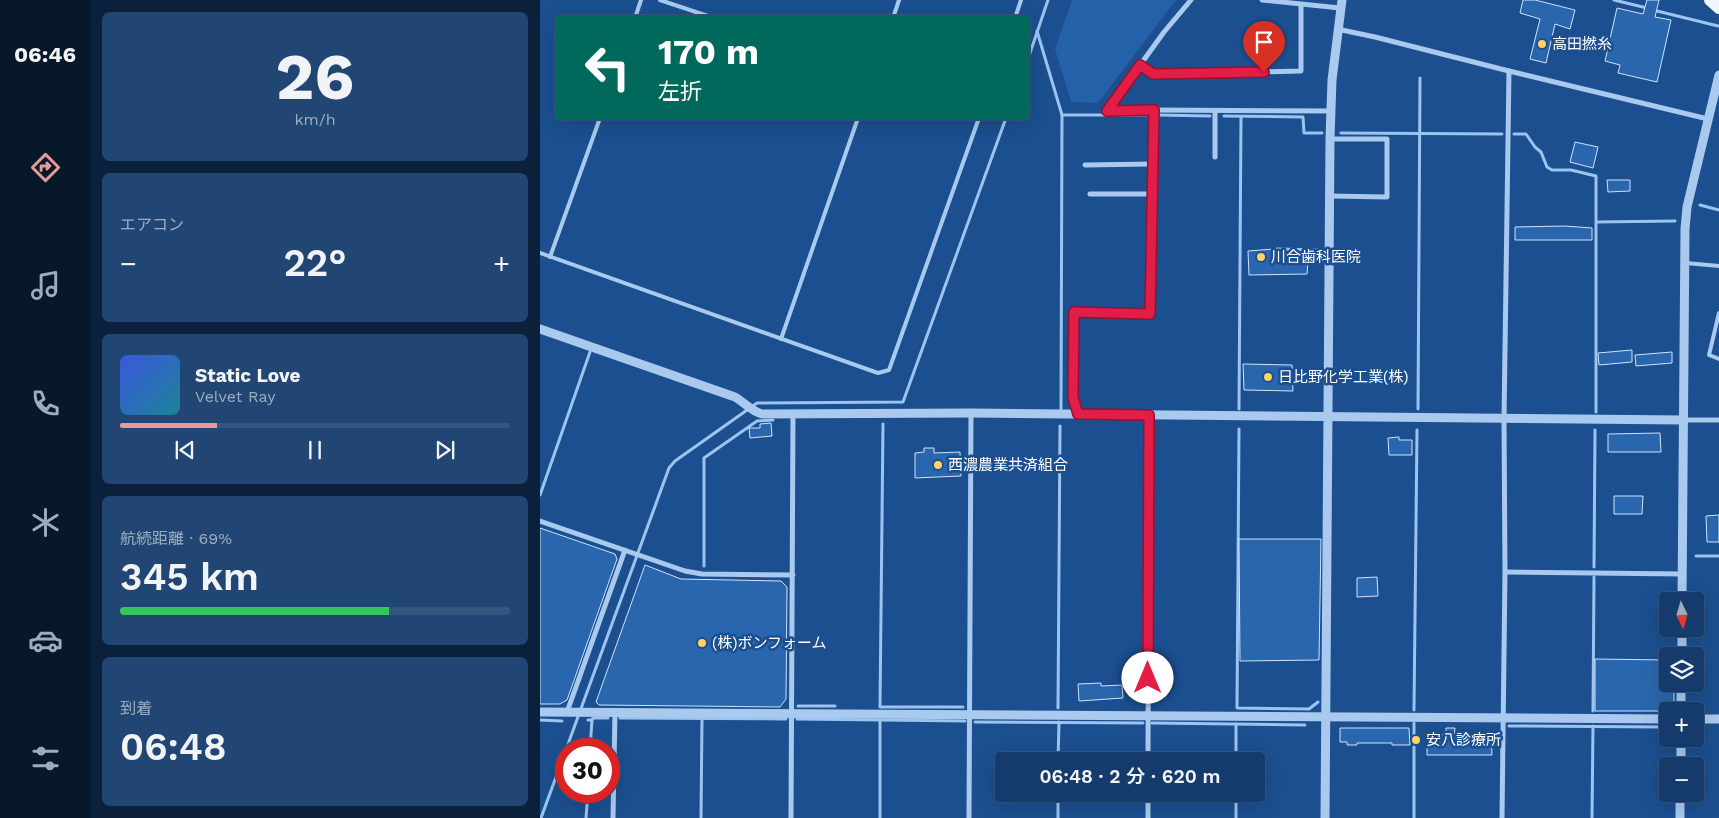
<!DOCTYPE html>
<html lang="ja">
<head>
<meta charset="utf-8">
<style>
	body { margin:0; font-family:"Work Sans","Noto Sans JP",sans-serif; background:#214673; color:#f1f3f6; height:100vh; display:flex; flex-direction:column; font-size:19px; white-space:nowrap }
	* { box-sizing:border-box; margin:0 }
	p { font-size:16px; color:#9dadc1 }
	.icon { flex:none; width:28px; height:28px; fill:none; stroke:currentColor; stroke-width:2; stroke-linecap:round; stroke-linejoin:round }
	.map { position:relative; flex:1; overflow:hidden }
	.drawer { display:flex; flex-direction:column; gap:12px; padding:12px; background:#0b203b; width:450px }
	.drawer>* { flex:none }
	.banner { position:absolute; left:15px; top:15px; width:475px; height:105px; border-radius:5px; box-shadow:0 5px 20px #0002,0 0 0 1px #33557e; background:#00695c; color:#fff; overflow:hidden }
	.needle { width:32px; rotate:175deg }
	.buttons { position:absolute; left:1119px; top:592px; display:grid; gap:10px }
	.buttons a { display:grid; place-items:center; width:45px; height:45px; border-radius:5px; background:#143b6b; box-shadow:0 5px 20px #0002,0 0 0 1px #33557e; font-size:25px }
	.speed { position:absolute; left:15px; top:738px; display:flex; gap:10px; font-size:25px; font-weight:700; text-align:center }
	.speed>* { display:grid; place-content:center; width:65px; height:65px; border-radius:50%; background:#143b6b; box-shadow:0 5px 20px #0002,0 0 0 1px #33557e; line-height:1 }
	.speed .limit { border:8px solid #d22; background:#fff; color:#111 }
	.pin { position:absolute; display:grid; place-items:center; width:42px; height:42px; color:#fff; margin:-51px -21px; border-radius:50% 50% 50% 0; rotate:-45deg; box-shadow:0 0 5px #0007 }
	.pin .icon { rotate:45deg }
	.me { position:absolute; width:55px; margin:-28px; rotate:0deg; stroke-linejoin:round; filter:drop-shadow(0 0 4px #0008) }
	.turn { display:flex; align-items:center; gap:18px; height:105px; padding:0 20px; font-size:22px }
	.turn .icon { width:65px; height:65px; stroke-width:2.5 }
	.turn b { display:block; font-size:35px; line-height:42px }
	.big { font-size:38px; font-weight:600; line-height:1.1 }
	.drawer .widget { flex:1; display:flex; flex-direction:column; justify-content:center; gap:8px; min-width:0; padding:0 18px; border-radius:8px; background:#214673 }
	.drawer .dial { align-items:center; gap:0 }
	.dial b { font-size:65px; line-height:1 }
	.song { display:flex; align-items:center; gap:15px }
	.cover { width:60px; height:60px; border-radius:8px; background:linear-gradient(135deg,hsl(230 70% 55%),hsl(190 70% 35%)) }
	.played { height:5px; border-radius:2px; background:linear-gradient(90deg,#e69b98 25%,#33557e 25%) }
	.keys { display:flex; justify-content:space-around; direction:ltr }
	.heat { display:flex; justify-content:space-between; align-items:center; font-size:28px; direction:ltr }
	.charge { height:8px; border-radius:4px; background:linear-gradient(90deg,#34c759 69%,#33557e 0) }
	.trip { position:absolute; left:455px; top:752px; width:270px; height:50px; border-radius:5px; background:#143b6b; box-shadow:0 5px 20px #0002,0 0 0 1px #33557e; font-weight:600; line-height:50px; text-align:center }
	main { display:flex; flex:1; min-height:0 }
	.tabs { display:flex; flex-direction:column; width:90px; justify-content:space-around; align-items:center; background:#08182b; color:#9dadc1 }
	.tabs .icon { width:35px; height:35px }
	.tabs .on { color:#e69b98 }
	.tabs b { font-size:22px; color:#f1f3f6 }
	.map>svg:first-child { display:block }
</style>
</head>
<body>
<main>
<nav class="tabs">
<b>06:46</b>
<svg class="icon on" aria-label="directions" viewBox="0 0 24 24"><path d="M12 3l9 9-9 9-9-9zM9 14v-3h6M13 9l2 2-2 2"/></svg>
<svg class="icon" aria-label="music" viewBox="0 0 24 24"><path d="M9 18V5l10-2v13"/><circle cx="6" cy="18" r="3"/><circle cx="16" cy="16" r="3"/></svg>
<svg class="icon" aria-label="phone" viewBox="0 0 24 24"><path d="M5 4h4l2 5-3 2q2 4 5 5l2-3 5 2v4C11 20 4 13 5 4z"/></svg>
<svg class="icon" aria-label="climate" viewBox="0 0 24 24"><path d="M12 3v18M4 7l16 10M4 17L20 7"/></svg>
<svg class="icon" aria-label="car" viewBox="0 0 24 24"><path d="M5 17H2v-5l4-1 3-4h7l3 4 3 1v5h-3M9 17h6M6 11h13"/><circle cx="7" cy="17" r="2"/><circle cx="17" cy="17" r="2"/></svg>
<svg class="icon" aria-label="filters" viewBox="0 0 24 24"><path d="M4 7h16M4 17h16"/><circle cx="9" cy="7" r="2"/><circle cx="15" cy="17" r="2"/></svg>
</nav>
<section class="drawer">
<div class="widget dial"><b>26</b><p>km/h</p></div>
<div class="widget"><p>エアコン</p>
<div class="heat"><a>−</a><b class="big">22°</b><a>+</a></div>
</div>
<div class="widget">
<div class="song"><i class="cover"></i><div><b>Static Love</b><p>Velvet Ray</p></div></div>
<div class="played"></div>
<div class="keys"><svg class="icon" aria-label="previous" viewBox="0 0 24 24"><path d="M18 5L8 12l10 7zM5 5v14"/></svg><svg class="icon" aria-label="pause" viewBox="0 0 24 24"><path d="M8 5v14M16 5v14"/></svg><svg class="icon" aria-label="next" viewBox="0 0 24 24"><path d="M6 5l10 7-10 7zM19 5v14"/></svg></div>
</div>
<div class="widget"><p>航続距離 · 69%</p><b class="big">345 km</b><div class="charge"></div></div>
<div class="widget"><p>到着</p><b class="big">06:48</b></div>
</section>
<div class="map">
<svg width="1179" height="818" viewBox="0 0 1179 818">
	<rect width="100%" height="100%" fill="#1b4f8f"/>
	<polygon fill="#2461a8" points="532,0 636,0 558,103 531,102 515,49"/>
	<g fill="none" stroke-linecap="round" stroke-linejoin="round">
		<g stroke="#9cc4f0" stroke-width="3">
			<polyline points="1074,0 1107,8"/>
			<polyline points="1113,10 1178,26"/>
			<polyline points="497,31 522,115 521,409"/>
			<polyline points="488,59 508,0"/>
			<polyline points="522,115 610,115"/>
			<polyline points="618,115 670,116"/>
			<polyline points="684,116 763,117 764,133 782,133"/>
			<polyline points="801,133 962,134"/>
			<polyline points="974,134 986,134 995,147 1001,152 1007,167 1012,170 1031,170 1056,176 1056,412"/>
			<polyline points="1160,205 1179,210"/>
			<polyline points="1057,222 1135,221"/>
			<polyline points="737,249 781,250"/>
			<polyline points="699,409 701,117"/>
			<polyline points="878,409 880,78"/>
			<polyline points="343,424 340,707 423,707"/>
			<polyline points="699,429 697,708 769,709 778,702"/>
			<polyline points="0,495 50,352"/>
			<polyline points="1156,556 1179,556"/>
			<polyline points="164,566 164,458 217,421 233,420"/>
			<polyline points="1054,567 1055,430"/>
			<polyline points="258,706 295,706"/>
			<polyline points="518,708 520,426"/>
			<polyline points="874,710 877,430"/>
			<polyline points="1053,711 1054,577"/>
			<polyline points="80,718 246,719"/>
			<polyline points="257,719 425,721"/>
			<polyline points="0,720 22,721"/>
			<polyline points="48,720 52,720 50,749"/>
			<polyline points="52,720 53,718 68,718"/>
			<polyline points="435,722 603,723"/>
			<polyline points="612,723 765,725"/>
			<polyline points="874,723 874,735"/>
			<polyline points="969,726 1121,727"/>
			<polyline points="518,761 519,722"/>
			<polyline points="696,761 696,724"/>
			<polyline points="1,818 129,468 135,461 217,403 363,402 466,118"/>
			<polyline points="46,818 48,791"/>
			<polyline points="161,818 162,719"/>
			<polyline points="340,818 340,720"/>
			<polyline points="518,818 518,794"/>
			<polyline points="696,818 696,794"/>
			<polyline points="874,818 874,747"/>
			<polyline points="1052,818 1053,726"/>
		</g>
	</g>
	<g fill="#2a66ad" stroke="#cfe3fa">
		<polygon points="983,0 995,0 1035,10 1030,29 1015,24 1006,63 990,59 1000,19 980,13"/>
		<polygon points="1107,0 1119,0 1115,17 1131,20 1117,82 1078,73 1080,65 1065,61 1077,8 1103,14"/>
		<polygon points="1035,142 1058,147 1053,168 1030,162"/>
		<polygon points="1067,180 1090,180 1090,191 1068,192"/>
		<polygon points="1025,226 1052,228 1052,240 975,240 975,227"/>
		<polygon points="734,249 734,262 768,262 767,274 709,275 708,251"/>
		<polygon points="1092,350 1092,362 1059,365 1058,353"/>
		<polygon points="1132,352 1132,363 1096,366 1095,355"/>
		<polygon points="703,364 752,365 753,391 704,390"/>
		<polygon points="231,423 232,436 210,438 209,428 220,428 220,424"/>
		<polygon points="1120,433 1121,452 1068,452 1068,434"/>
		<polygon points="859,437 859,440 872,440 872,455 849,455 848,438"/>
		<polygon points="384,448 394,448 394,453 420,452 421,476 375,478 375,453 384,452"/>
		<polygon points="1074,496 1103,496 1102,514 1074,514"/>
		<polygon points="1179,515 1179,542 1167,542 1166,516"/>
		<polygon points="0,528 75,554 77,559 27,700 20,704 0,704"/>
		<polygon points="699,539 781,539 779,660 700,661"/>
		<polygon points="105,565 141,579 241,581 247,587 246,699 240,707 59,705 56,702"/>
		<polygon points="837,577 838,596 817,597 817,578"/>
		<polygon points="1055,659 1128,660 1128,684 1134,684 1134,705 1128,711 1055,711"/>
		<polygon points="561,683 561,686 582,685 583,698 539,701 538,684"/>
		<polygon points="800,728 869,728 870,745 852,745 852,743 817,743 817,745 807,745 807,742 800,742"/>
		<polygon points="906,728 915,728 914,738 951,737 952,755 887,755 887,735 906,734"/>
	</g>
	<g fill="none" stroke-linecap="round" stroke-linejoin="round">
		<g stroke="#a9c9ee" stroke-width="4">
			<polyline points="120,0 174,18"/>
			<polyline points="95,18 101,0"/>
			<polyline points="353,18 359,0"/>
			<polyline points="475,18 481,0"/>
			<polyline points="0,253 338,373 349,370 439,118"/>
			<polyline points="10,257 60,118"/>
			<polyline points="1146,263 1179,266"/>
			<polyline points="1179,313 1169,355 1179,359"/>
			<polyline points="241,339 318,118"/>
		</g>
		<g stroke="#a9c9ee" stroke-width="5">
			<polyline points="722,0 800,8"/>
			<polyline points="797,29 835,37 969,71 1168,119"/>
			<polyline points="600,65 613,74 761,71 761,5"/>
			<polyline points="614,110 791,111"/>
			<polyline points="675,157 675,111"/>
			<polyline points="545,165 612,164"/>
			<polyline points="550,194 613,194"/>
			<polyline points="790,196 847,197 847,139 790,139"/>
			<polyline points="538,414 533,397 534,312 610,314 614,110 567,111 624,32 651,0"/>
			<polyline points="1143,420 1179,420"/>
			<polyline points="0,521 145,571 162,574 253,575"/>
			<polyline points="965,572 1143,574"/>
			<polyline points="27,712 85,550"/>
			<polyline points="608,761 609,415"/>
			<polyline points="73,818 75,712"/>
			<polyline points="251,818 253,414"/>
			<polyline points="429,818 431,413"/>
			<polyline points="608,818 608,794"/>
			<polyline points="962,818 965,572 964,419 969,71"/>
		</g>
		<g stroke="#a9c9ee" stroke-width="9">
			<path d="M0 329 195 397C205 403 211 411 222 414L431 413 1143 420"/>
			<polyline points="1142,601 1145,229 1147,207 1179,75"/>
			<polyline points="1142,656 1142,629"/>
			<polyline points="1141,711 1141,684"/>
			<polyline points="0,712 1128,719"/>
			<polyline points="1155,719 1179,719"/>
			<polyline points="1141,766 1141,739"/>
			<polyline points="785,818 790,139 792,80 802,0"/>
			<polyline points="1140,818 1140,794"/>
		</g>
		<polyline stroke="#f0f6ff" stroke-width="12" points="1170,0 1179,8"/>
	</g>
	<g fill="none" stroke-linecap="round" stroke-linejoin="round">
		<defs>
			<polyline id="route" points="608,678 609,415 538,414 533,397 534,312 610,314 614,110 567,111 600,65 613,74 724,72"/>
		</defs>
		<use href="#route" stroke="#92132f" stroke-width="12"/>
		<use href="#route" stroke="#e11d48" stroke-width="9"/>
	</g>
	<g fill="#ffd166" stroke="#1b4f8f" stroke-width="2">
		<circle cx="1002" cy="44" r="5"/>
		<circle cx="721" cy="257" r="5"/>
		<circle cx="728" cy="377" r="5"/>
		<circle cx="398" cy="465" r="5"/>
		<circle cx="162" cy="643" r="5"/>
		<circle cx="876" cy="740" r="5"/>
	</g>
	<g text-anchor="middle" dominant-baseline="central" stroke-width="5" stroke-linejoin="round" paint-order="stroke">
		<g font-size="15" fill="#fff" stroke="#1b4f8f" text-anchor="start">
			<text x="1012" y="44">高田撚糸</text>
			<text x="731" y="257">川合歯科医院</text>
			<text x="738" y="377">日比野化学工業(株)</text>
			<text x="408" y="465">西濃農業共済組合</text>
			<text x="172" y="643">(株)ボンフォーム</text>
			<text x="886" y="740">安八診療所</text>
		</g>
	</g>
</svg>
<div class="buttons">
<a><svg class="needle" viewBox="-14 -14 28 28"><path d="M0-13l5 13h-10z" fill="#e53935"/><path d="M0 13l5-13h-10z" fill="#9dadc1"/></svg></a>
<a><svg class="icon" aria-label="layers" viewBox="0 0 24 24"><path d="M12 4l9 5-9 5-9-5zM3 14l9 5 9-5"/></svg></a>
<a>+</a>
<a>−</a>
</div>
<div class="speed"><div class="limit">30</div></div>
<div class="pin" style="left:724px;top:72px;background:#d93025"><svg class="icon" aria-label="arrive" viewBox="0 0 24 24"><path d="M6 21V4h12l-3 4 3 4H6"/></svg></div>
<svg class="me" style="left:608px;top:678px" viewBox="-20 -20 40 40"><circle r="19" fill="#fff"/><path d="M0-13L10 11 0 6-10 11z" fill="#e11d48"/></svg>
<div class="trip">06:48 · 2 分 · 620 m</div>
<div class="banner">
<div class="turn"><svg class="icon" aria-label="left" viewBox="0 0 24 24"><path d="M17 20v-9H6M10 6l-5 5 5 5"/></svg><div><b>170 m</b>左折</div></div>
</div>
</div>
</main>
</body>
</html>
